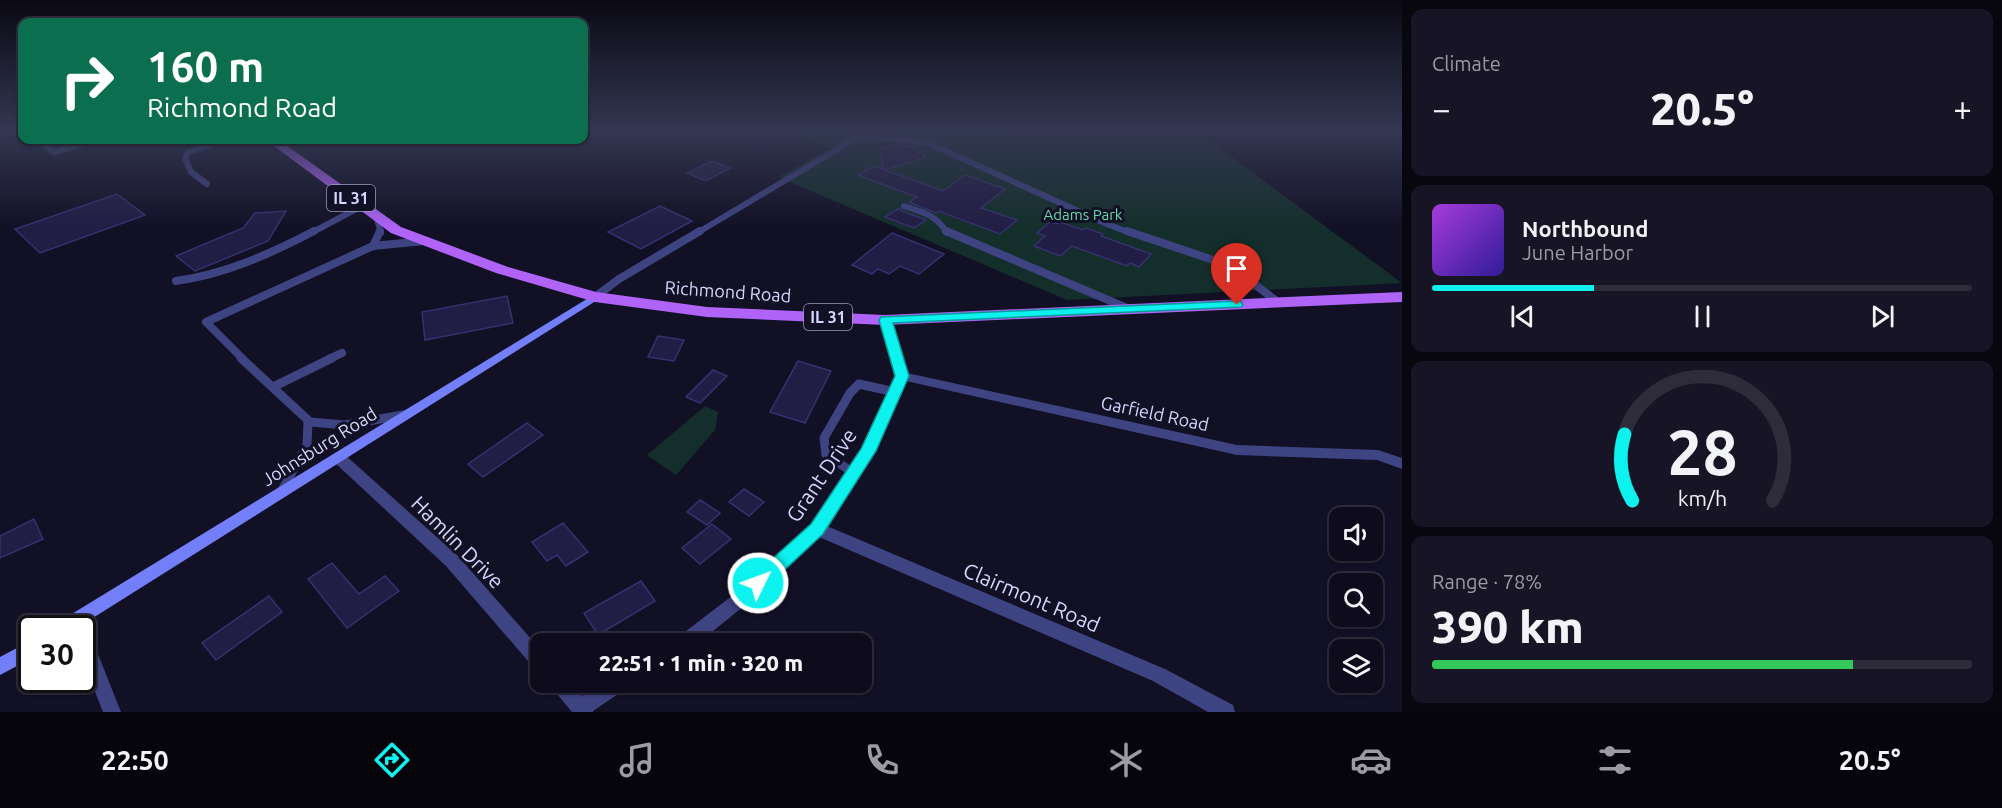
<!DOCTYPE html>
<html lang="en">
<head>
<meta charset="utf-8">
<style>
	body { margin:0; font-family:Ubuntu,sans-serif; background:#171525; color:#f1f3f6; height:100vh; display:flex; flex-direction:column; font-size:22px; white-space:nowrap }
	* { box-sizing:border-box; margin:0 }
	p { font-size:20px; color:#9b9ba3 }
	.icon { flex:none; width:33px; height:33px; fill:none; stroke:currentColor; stroke-width:2; stroke-linecap:round; stroke-linejoin:round }
	.map { position:relative; flex:1; overflow:hidden }
	.side { display:flex; flex-direction:column; gap:9px; padding:9px; background:#08070f; width:600px }
	.side>* { flex:none }
	.guide { position:absolute; left:18px; top:18px; width:570px; height:126px; border-radius:12px; box-shadow:0 2px 4px #0004,0 0 0 2px #2e2c3b; background:#0b6e4f; color:#fff; overflow:hidden }
	.controls { position:absolute; left:1329px; top:507px; display:grid; gap:12px }
	.controls a { display:grid; place-items:center; width:54px; height:54px; border-radius:12px; background:#0e0c1c; box-shadow:0 2px 4px #0004,0 0 0 2px #2e2c3b; font-size:30px }
	.speed { position:absolute; left:18px; top:615px; display:flex; gap:12px; font-size:30px; font-weight:700; text-align:center }
	.speed>* { display:grid; place-content:center; width:78px; height:78px; border-radius:50%; background:#0e0c1c; box-shadow:0 2px 4px #0004,0 0 0 2px #2e2c3b; line-height:1 }
	.speed .limit { border:3px solid #111; border-radius:9px; background:#fff; color:#111 }
	.pin { position:absolute; display:grid; place-items:center; width:51px; height:51px; color:#fff; margin:-62px -26px; border-radius:50% 50% 50% 0; rotate:-45deg; box-shadow:0 0 6px #0007 }
	.pin .icon { rotate:45deg }
	.me { position:absolute; width:66px; margin:-33px; rotate:48deg; stroke-linejoin:round; filter:drop-shadow(0 0 4px #0008) }
	.turn { display:flex; align-items:center; gap:21px; height:126px; padding:0 30px; font-size:27px }
	.turn .icon { width:78px; height:78px; stroke-width:2.5 }
	.turn b { display:block; font-size:42px; line-height:51px }
	.big { font-size:45px; font-weight:800; line-height:1.1 }
	.side .card { flex:1; display:flex; flex-direction:column; justify-content:center; gap:9px; min-width:0; padding:0 21px; border-radius:12px; background:#171525 }
	.side .dial { align-items:center; gap:0 }
	.dial svg { height:156px; overflow:visible; fill:none; stroke:#2e2c3b; stroke-width:7; stroke-linecap:round; text-anchor:middle }
	.dial text { fill:#f1f3f6; stroke:none }
	.song { display:flex; align-items:center; gap:18px }
	.cover { width:72px; height:72px; border-radius:9px; background:linear-gradient(135deg,hsl(280 70% 55%),hsl(250 70% 35%)) }
	.played { height:6px; border-radius:3px; background:linear-gradient(90deg,#0df2ef 30%,#2e2c3b 30%) }
	.keys { display:flex; justify-content:space-around; direction:ltr }
	.heat { display:flex; justify-content:space-between; align-items:center; font-size:33px; direction:ltr }
	.charge { height:9px; border-radius:4px; background:linear-gradient(90deg,#34c759 78%,#2e2c3b 0) }
	.trip { position:absolute; left:530px; top:633px; width:342px; height:60px; border-radius:12px; background:#0e0c1c; box-shadow:0 2px 4px #0004,0 0 0 2px #2e2c3b; font-weight:800; line-height:60px; text-align:center }
	.menu { display:flex; height:96px; justify-content:space-around; align-items:center; background:#06050b; color:#9b9ba3 }
	.menu .icon { width:42px; height:42px }
	.menu .on { color:#0df2ef }
	.menu b { font-size:27px; color:#f1f3f6 }
	main { display:flex; flex:1; min-height:0 }
	.map>svg:first-child { display:block }
</style>
</head>
<body>
<main>
<div class="map">
<svg width="1402" height="712" viewBox="0 0 1402 712">
	<rect width="100%" height="100%" fill="#121025"/>
	<g fill="#142f2b">
		<polygon points="777,130 1195,130 1402,283 1067,300 778,177 829,149"/>
		<polygon points="705,406 718,412 715,430 676,475 647,455"/>
	</g>
	<g fill="#211d45" stroke="#363170" stroke-width="1.5">
		<polygon points="895,144 915,148 926,157 885,170 943,191 965,175 1005,189 981,208 1017,220 1000,234 939,211 936,213 909,202 917,197 858,175 874,166 883,169 880,149"/>
		<polygon points="712,161 730,168 706,181 687,173"/>
		<polygon points="117,194 145,215 40,253 15,229"/>
		<polygon points="660,206 692,221 641,249 608,232"/>
		<polygon points="899,208 902,211 926,220 914,228 885,217"/>
		<polygon points="286,211 268,241 195,271 176,256 243,228 255,213"/>
		<polygon points="1050,222 1057,224 1060,222 1083,230 1086,228 1103,234 1101,236 1151,254 1139,267 1130,263 1127,266 1072,246 1060,256 1034,246 1045,236 1037,233"/>
		<polygon points="892,233 944,254 919,274 900,266 889,274 878,269 872,274 852,265"/>
		<polygon points="507,296 513,323 425,340 422,312"/>
		<polygon points="658,336 684,340 674,361 648,357"/>
		<polygon points="798,361 831,371 805,423 770,412"/>
		<polygon points="713,370 727,376 700,403 686,397"/>
		<polygon points="527,423 543,435 483,477 468,464"/>
		<polygon points="744,489 764,502 749,516 729,502"/>
		<polygon points="700,500 720,513 707,525 687,512"/>
		<polygon points="34,519 43,539 0,558 0,536"/>
		<polygon points="563,523 588,552 566,566 557,555 547,561 532,542"/>
		<polygon points="712,524 731,539 700,564 682,548"/>
		<polygon points="332,563 359,594 385,576 399,591 347,628 308,579"/>
		<polygon points="641,581 655,601 598,635 584,613"/>
		<polygon points="269,596 282,612 216,660 202,643"/>
	</g>
	<g fill="none" stroke-linecap="round" stroke-linejoin="round">
		<g stroke="#3e4382" stroke-width="6">
			<polyline points="38,140 54,152 97,140"/>
			<polyline points="207,184 191,172 185,158 188,152 225,140"/>
			<path d="M904 206C922 212 937 215 947 233"/>
			<polyline points="376,216 381,233"/>
			<polyline points="311,233 362,206"/>
			<polyline points="697,233 861,135 928,143 1109,225 1131,233"/>
		</g>
		<g stroke="#3e4382" stroke-width="8">
			<polyline points="946,231 1127,308"/>
			<polyline points="1127,231 1231,266 1279,303"/>
			<polyline points="373,246 380,231"/>
			<path d="M176 281C226 274 270 254 314 231"/>
			<polyline points="595,297 619,279 700,231"/>
			<polyline points="243,359 206,322 373,246 424,241"/>
			<polyline points="329,359 342,353"/>
		</g>
		<g stroke="#3e4382" stroke-width="9">
			<polyline points="241,358 310,422 345,425 403,415"/>
			<polyline points="273,387 332,358"/>
			<polyline points="854,473 826,455 824,438 850,393 859,384 895,392"/>
			<polyline points="281,492 307,445 308,421"/>
		</g>
		<g fill="#3e4382" fill-rule="evenodd">
			<polygon points="885,317 891,320 907,373 1237,445 1378,450 1402,458 1402,469 1377,460 1237,455 906,381 875,451 827,526 1165,669 1233,705 1235,712 1208,712 1153,681 819,537 749,602 697,644 675,644 677,638 737,592 812,525 862,449 896,376 879,320"/>
			<polygon points="339,453 344,454 458,556 540,649 540,670 534,668 446,566 334,462 332,458 334,454"/>
			<polygon points="82,627 88,629 121,712 103,712 82,659 82,628 78,628"/>
			<polygon points="549,682 570,682 582,696 604,682 630,682 627,688 593,711 593,712 572,712 552,688"/>
		</g>
		<g fill="#737ff8" fill-rule="evenodd">
			<polygon points="595,294 600,297 599,299 77,628 55,628 57,623"/>
			<polygon points="32,640 32,658 0,675 0,657"/>
		</g>
		<polygon fill="#af64f7" fill-rule="evenodd" points="266,140 279,140 401,227 508,267 596,292 707,307 885,315 1402,292 1402,302 885,325 707,317 595,302 496,273 391,233"/>
	</g>
	<linearGradient id="sky" x2="0" y2="1"><stop stop-color="#0a0914"/><stop offset="0.57" stop-color="#333751"/><stop offset="1" stop-color="#333751" stop-opacity="0"/></linearGradient>
	<rect width="1402" height="229" fill="url(#sky)"/>
	<polygon fill="#0df2ef" stroke="#089d9b" stroke-width="1.5" points="1237,301 1241,302 1243,305 1241,307 893,323 909,376 876,451 823,534 764,589 758,591 751,589 749,583 751,578 811,524 861,449 895,376 879,320 881,317"/>
	<g text-anchor="middle" dominant-baseline="central" stroke-width="6" stroke-linejoin="round" paint-order="stroke">
		<g font-size="15" fill="#66daaf" stroke="#121025">
			<text x="1083" y="214">Adams Park</text>
		</g>
		<g fill="#121025" stroke="#9c9bbc" stroke-width="1.5">
			<rect x="327" y="185" width="48" height="26" rx="4.5"/>
			<rect x="804" y="304" width="48" height="26" rx="4.5"/>
		</g>
		<g font-size="16" font-weight="bold" fill="#d7d7fd">
			<text x="351" y="198">IL 31</text>
			<text x="828" y="317">IL 31</text>
		</g>
		<g font-size="18" fill="#d7d7fd" stroke="#121025">
			<text transform="translate(728 291) rotate(4)">Richmond Road</text>
			<text transform="translate(1155 413) rotate(12)">Garfield Road</text>
			<text transform="translate(319 446) rotate(-32)">Johnsburg Road</text>
		</g>
		<g font-size="21" fill="#d7d7fd" stroke="#121025">
			<text transform="translate(821 475) rotate(-56)">Grant Drive</text>
			<text transform="translate(458 542) rotate(45)">Hamlin Drive</text>
			<text transform="translate(1032 597) rotate(23)">Clairmont Road</text>
		</g>
	</g>
</svg>
<div class="controls">
<a><svg class="icon" aria-label="sound" viewBox="0 0 24 24"><path d="M4 9h4l5-4v14l-5-4H4zM17 9q2 3 0 6"/></svg></a>
<a><svg class="icon" aria-label="search" viewBox="0 0 24 24"><circle cx="10" cy="10" r="6"/><path d="M15 15l6 6"/></svg></a>
<a><svg class="icon" aria-label="layers" viewBox="0 0 24 24"><path d="M12 4l9 5-9 5-9-5zM3 14l9 5 9-5"/></svg></a>
</div>
<div class="speed"><div class="limit">30</div></div>
<div class="pin" style="left:1237px;top:305px;background:#d93025"><svg class="icon" aria-label="arrive" viewBox="0 0 24 24"><path d="M6 21V4h12l-3 4 3 4H6"/></svg></div>
<svg class="me" style="left:758px;top:583px" viewBox="-20 -20 40 40"><circle r="17" fill="#0df2ef" stroke="#fff" stroke-width="3"/><path d="M0-11L8 9 0 5-8 9z" fill="#fff"/></svg>
<div class="trip">22:51 · 1 min · 320 m</div>
<div class="guide">
<div class="turn"><svg class="icon" aria-label="right" viewBox="0 0 24 24"><path d="M7 20v-9h11M14 6l5 5-5 5"/></svg><div><b>160 m</b>Richmond Road</div></div>
</div>
</div>
<section class="side">
<div class="card"><p>Climate</p>
<div class="heat"><a>−</a><b class="big">20.5°</b><a>+</a></div>
</div>
<div class="card">
<div class="song"><i class="cover"></i><div><b>Northbound</b><p>June Harbor</p></div></div>
<div class="played"></div>
<div class="keys"><svg class="icon" aria-label="previous" viewBox="0 0 24 24"><path d="M18 5L8 12l10 7zM5 5v14"/></svg><svg class="icon" aria-label="pause" viewBox="0 0 24 24"><path d="M8 5v14M16 5v14"/></svg><svg class="icon" aria-label="next" viewBox="0 0 24 24"><path d="M6 5l10 7-10 7zM19 5v14"/></svg></div>
</div>
<div class="card dial"><svg viewBox="0 0 100 80">
<path d="M14 69A42 42 0 1 1 86 69"/>
<path d="M14 69A42 42 0 0 1 10 35" stroke="#0df2ef"/>
<text x="50" y="56" font-size="32" font-weight="700">28</text>
<text x="50" y="72" font-size="11">km/h</text>
</svg></div>
<div class="card"><p>Range · 78%</p><b class="big">390 km</b><div class="charge"></div></div>
</section>
</main>
<nav class="menu">
<b>22:50</b>
<svg class="icon on" aria-label="directions" viewBox="0 0 24 24"><path d="M12 3l9 9-9 9-9-9zM9 14v-3h6M13 9l2 2-2 2"/></svg>
<svg class="icon" aria-label="music" viewBox="0 0 24 24"><path d="M9 18V5l10-2v13"/><circle cx="6" cy="18" r="3"/><circle cx="16" cy="16" r="3"/></svg>
<svg class="icon" aria-label="phone" viewBox="0 0 24 24"><path d="M5 4h4l2 5-3 2q2 4 5 5l2-3 5 2v4C11 20 4 13 5 4z"/></svg>
<svg class="icon" aria-label="climate" viewBox="0 0 24 24"><path d="M12 3v18M4 7l16 10M4 17L20 7"/></svg>
<svg class="icon" aria-label="car" viewBox="0 0 24 24"><path d="M5 17H2v-5l4-1 3-4h7l3 4 3 1v5h-3M9 17h6M6 11h13"/><circle cx="7" cy="17" r="2"/><circle cx="17" cy="17" r="2"/></svg>
<svg class="icon" aria-label="filters" viewBox="0 0 24 24"><path d="M4 7h16M4 17h16"/><circle cx="9" cy="7" r="2"/><circle cx="15" cy="17" r="2"/></svg>
<b>20.5°</b>
</nav>
</body>
</html>
